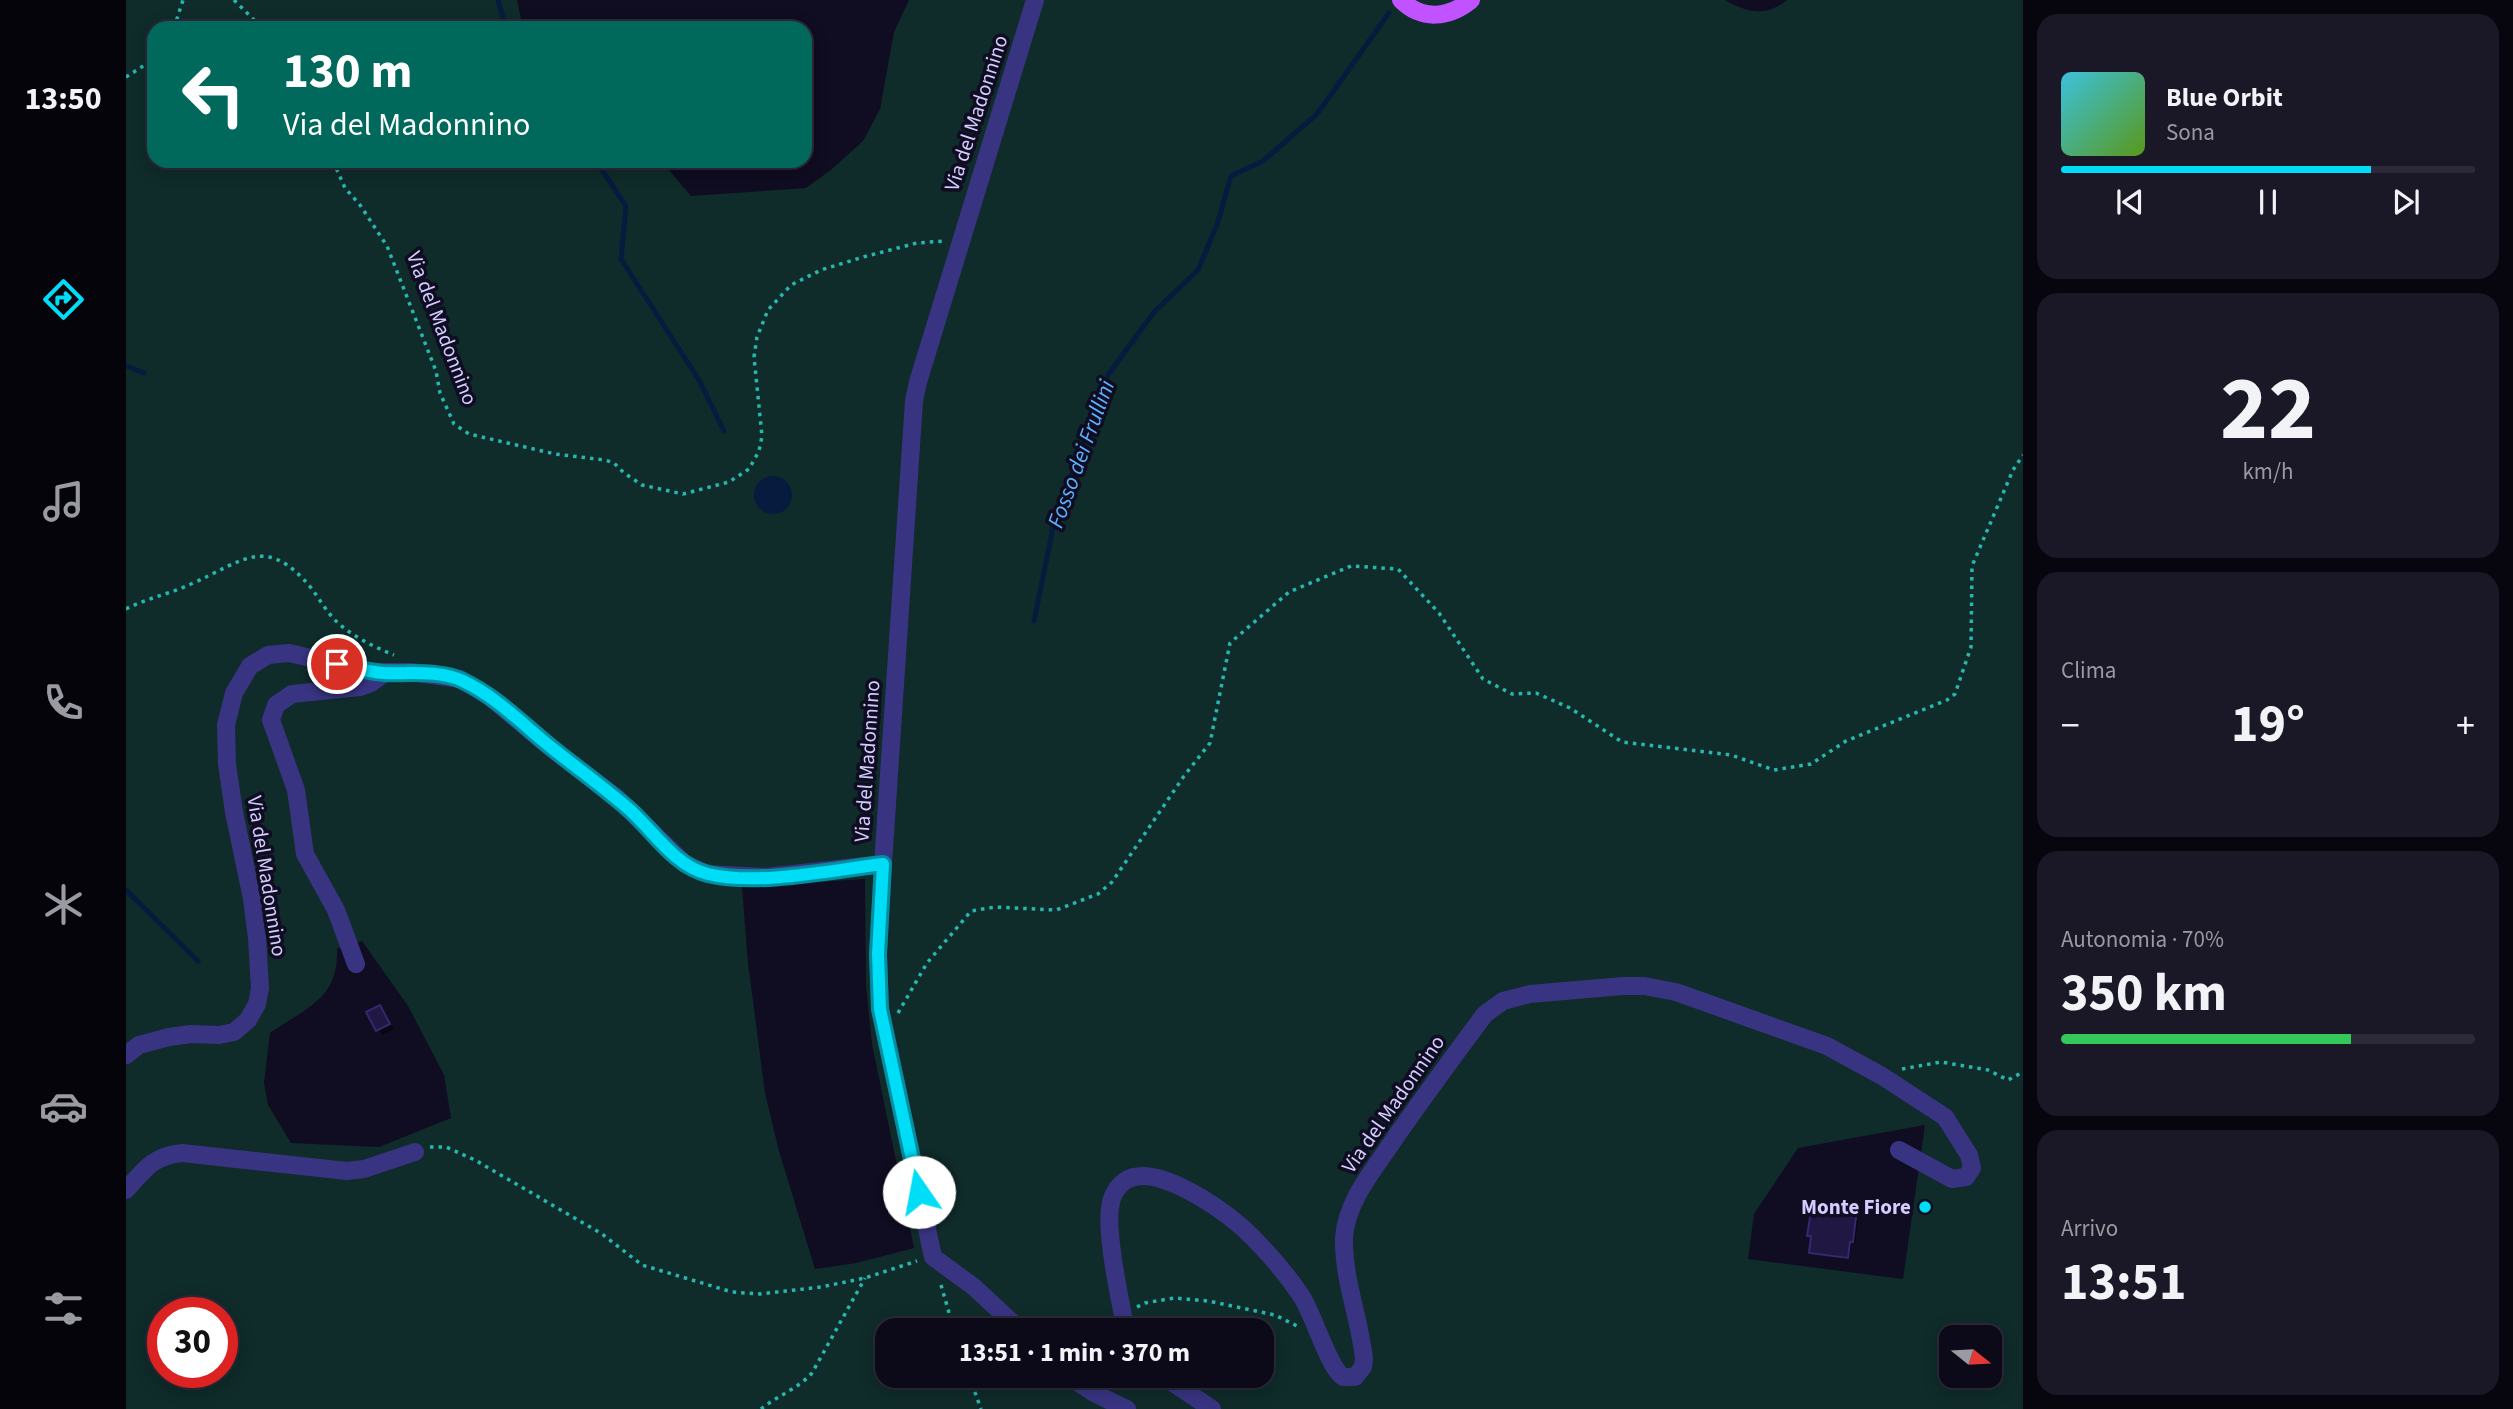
<!DOCTYPE html>
<html lang="it">
<head>
<meta charset="utf-8">
<style>
	body { margin:0; font-family:"Source Sans 3",sans-serif; background:#1a1726; color:#f1f3f6; height:100vh; display:flex; flex-direction:column; font-size:26px; white-space:nowrap }
	* { box-sizing:border-box; margin:0 }
	p { font-size:23px; color:#9a9aa2 }
	.icon { flex:none; width:38px; height:38px; fill:none; stroke:currentColor; stroke-width:2; stroke-linecap:round; stroke-linejoin:round }
	.map { position:relative; flex:1; overflow:hidden }
	.side { display:flex; flex-direction:column; gap:14px; padding:14px; background:#07050e; width:490px }
	.side>* { flex:none }
	.hud { position:absolute; left:21px; top:21px; width:665px; height:147px; border-radius:21px; box-shadow:0 4px 18px #0003,0 0 0 2px #2c2a38; background:#00695c; color:#fff; overflow:hidden }
	.needle { width:46px; rotate:108deg }
	.fabs { position:absolute; left:1813px; top:1325px; display:grid; gap:14px }
	.fabs a { display:grid; place-items:center; width:63px; height:63px; border-radius:14px; background:#0c0919; box-shadow:0 4px 18px #0003,0 0 0 2px #2c2a38; font-size:35px }
	.speed { position:absolute; left:21px; top:1297px; display:flex; gap:14px; font-size:35px; font-weight:700; text-align:center }
	.speed>* { display:grid; place-content:center; width:91px; height:91px; border-radius:50%; background:#0c0919; box-shadow:0 4px 18px #0003,0 0 0 2px #2c2a38; line-height:1 }
	.speed .limit { border:10px solid #d22; background:#fff; color:#111 }
	.pin { position:absolute; display:grid; place-items:center; width:60px; height:60px; color:#fff; margin:-30px; border:4px solid #fff; border-radius:50%; box-shadow:0 2px 7px #0007 }
	.me { position:absolute; width:77px; margin:-38px; rotate:348deg; stroke-linejoin:round; filter:drop-shadow(0 0 5px #0008) }
	.turn { display:flex; align-items:center; gap:24px; height:147px; padding:0 21px; font-size:32px }
	.turn .icon { width:91px; height:91px; stroke-width:2.5 }
	.turn b { display:block; font-size:49px; line-height:60px }
	.big { font-size:52px; font-weight:700; line-height:1.1 }
	.side .card { flex:1; display:flex; flex-direction:column; justify-content:center; gap:10px; min-width:0; padding:0 24px; border-radius:21px; background:#1a1726 }
	.side .dial { align-items:center; gap:0 }
	.dial b { font-size:91px; line-height:1 }
	.song { display:flex; align-items:center; gap:21px }
	.cover { width:84px; height:84px; border-radius:10px; background:linear-gradient(135deg,hsl(190 70% 55%),hsl(90 70% 35%)) }
	.played { height:7px; border-radius:4px; background:linear-gradient(90deg,#00ddf7 75%,#2c2a38 75%) }
	.keys { display:flex; justify-content:space-around; direction:ltr }
	.heat { display:flex; justify-content:space-between; align-items:center; font-size:38px; direction:ltr }
	.charge { height:10px; border-radius:5px; background:linear-gradient(90deg,#34c759 70%,#2c2a38 0) }
	.trip { position:absolute; left:749px; top:1318px; width:399px; height:70px; border-radius:21px; background:#0c0919; box-shadow:0 4px 18px #0003,0 0 0 2px #2c2a38; font-weight:700; line-height:70px; text-align:center }
	main { display:flex; flex:1; min-height:0 }
	.menu { display:flex; flex-direction:column; width:126px; justify-content:space-around; align-items:center; background:#05040a; color:#9a9aa2 }
	.menu .icon { width:49px; height:49px }
	.menu .current { color:#00ddf7 }
	.menu b { font-size:32px; color:#f1f3f6 }
	.map>svg:first-child { display:block }
</style>
</head>
<body>
<main>
<nav class="menu">
<b>13:50</b>
<svg class="icon current" aria-label="directions" viewBox="0 0 24 24"><path d="M12 3l9 9-9 9-9-9zM9 14v-3h6M13 9l2 2-2 2"/></svg>
<svg class="icon" aria-label="music" viewBox="0 0 24 24"><path d="M9 18V5l10-2v13"/><circle cx="6" cy="18" r="3"/><circle cx="16" cy="16" r="3"/></svg>
<svg class="icon" aria-label="phone" viewBox="0 0 24 24"><path d="M5 4h4l2 5-3 2q2 4 5 5l2-3 5 2v4C11 20 4 13 5 4z"/></svg>
<svg class="icon" aria-label="climate" viewBox="0 0 24 24"><path d="M12 3v18M4 7l16 10M4 17L20 7"/></svg>
<svg class="icon" aria-label="car" viewBox="0 0 24 24"><path d="M5 17H2v-5l4-1 3-4h7l3 4 3 1v5h-3M9 17h6M6 11h13"/><circle cx="7" cy="17" r="2"/><circle cx="17" cy="17" r="2"/></svg>
<svg class="icon" aria-label="filters" viewBox="0 0 24 24"><path d="M4 7h16M4 17h16"/><circle cx="9" cy="7" r="2"/><circle cx="15" cy="17" r="2"/></svg>
</nav>
<div class="map">
<svg width="1897" height="1409" viewBox="0 0 1897 1409">
	<rect width="100%" height="100%" fill="#100c21"/>
	<path fill="#0f2b2a" fill-rule="evenodd" d="M0 0H391L397 28H28V161H532L537 163 565 196 680 188 706 169 737 141 754 109 768 32 783 0H1599C1622 13 1640 17 1661 0H1897V1409H0ZM739 879 740 986 746 1044 788 1248 730 1263 689 1269 653 1151 639 1093 622 963 616 887ZM236 941 282 1006 318 1075 325 1118 253 1147 165 1143 142 1105 138 1083 144 1033C180 1008 213 999 211 949ZM1799 1125 1777 1279 1622 1259 1628 1214 1672 1148ZM37 1312H96V1372H37ZM761 1330H1136V1376H761ZM1825 1337H1864V1376H1825Z"/>
	<circle fill="#071b3f" cx="647" cy="495" r="19"/>
	<g fill="#0007">
		<polygon points="254,1007 268,1029 257,1035 252,1030"/>
		<polygon points="1730,1219 1732,1221 1729,1243 1726,1243 1723,1259 1685,1252 1685,1238 1683,1235"/>
	</g>
	<g fill="none" stroke-linecap="round" stroke-linejoin="round">
		<g stroke="#071b3f" stroke-width="5">
			<polyline points="372,0 380,28"/>
			<polyline points="470,161 500,206 495,259 573,380 598,431"/>
			<polyline points="0,366 18,373"/>
			<polyline points="908,621 928,523 982,375 1028,312 1072,270 1092,222 1105,176 1137,161 1191,114 1263,13"/>
			<polyline points="0,890 72,961"/>
		</g>
	</g>
	<g fill="#201743" stroke="#362870" stroke-width="2">
		<polygon points="254,1005 264,1024 250,1031 240,1012"/>
		<polygon points="1685,1211 1730,1217 1727,1242 1724,1242 1722,1258 1683,1253 1685,1236 1681,1236"/>
	</g>
	<g fill="none" stroke-linecap="round" stroke-linejoin="round">
		<g stroke="#27b7af" stroke-width="3.5" stroke-dasharray="3.5 5" stroke-linecap="butt">
			<polyline points="108,0 136,28"/>
			<polyline points="48,28 57,0"/>
			<polyline points="0,77 28,59"/>
			<polyline points="207,161 219,188 234,205 261,246 310,371 314,393 328,424 343,434 429,454 479,460 488,463 498,473 516,485 557,494 603,482 623,469 633,451 636,436 628,357 631,337 642,310 665,285 695,270 737,257 791,243 818,241"/>
			<path d="M0 609C21 598 44 594 65 584 118 561 140 533 186 589 194 600 202 614 212 623 228 637 248 647 268 655"/>
			<polyline points="772,1013 801,963 845,911 869,907 930,910 972,894 986,882 1058,776 1084,743 1104,643 1163,592 1225,566 1272,569 1313,613 1357,679 1386,694 1410,693 1444,708 1496,742 1605,755 1648,770 1685,764 1720,741 1821,700 1829,694 1845,647 1846,566 1887,470 1897,455"/>
			<polyline points="1776,1069 1815,1062 1862,1070 1882,1080 1897,1072"/>
			<polyline points="304,1147 320,1147 349,1160 476,1234 516,1265 606,1292 634,1294 695,1287 739,1278 791,1261"/>
			<polyline points="815,1285 828,1330"/>
			<polyline points="1011,1307 1019,1303 1048,1298 1082,1301 1149,1315 1173,1327"/>
			<polyline points="843,1376 855,1409"/>
			<path d="M635 1409C651 1396 673 1388 686 1373L739 1278"/>
		</g>
		<g stroke="#383482" stroke-width="18">
			<polyline points="757,864 752,954 754,1009 807,1257 848,1287 894,1330"/>
			<polyline points="230,964 210,910 179,854 170,790 145,720 150,705 166,694 234,687 245,683 259,673"/>
			<polyline points="0,1055 13,1045 43,1037 65,1034 93,1035 108,1032 122,1020 131,1004 134,988 131,938 126,899 108,812 101,764 100,725 108,693 124,666 142,655 163,653 246,672 285,672 334,679 364,697 425,748 491,798 559,864 582,874 640,877 757,864 788,401 792,382 909,0"/>
			<path d="M0 1190C19 1169 27 1156 56 1153L221 1171 238 1169 289 1152"/>
			<path d="M1000 1330C994 1301 980 1236 984 1208 985 1198 990 1187 999 1181 1028 1161 1094 1208 1117 1228 1138 1248 1160 1273 1176 1297 1188 1316 1203 1368 1217 1377H1229L1237 1367 1238 1359C1234 1319 1217 1279 1218 1238 1220 1200 1251 1166 1271 1135 1300 1094 1329 1054 1359 1014L1377 1001 1404 994 1497 986H1518L1550 992 1701 1046 1756 1076 1819 1117 1843 1155 1846 1168 1840 1177 1826 1179 1773 1150"/>
			<polyline points="943,1376 968,1393 1001,1409"/>
			<polyline points="1037,1376 1086,1409"/>
		</g>
		<path stroke="#c053ff" stroke-width="18" d="M1275 0C1296 21 1323 18 1345 0"/>
	</g>
	<g fill="none" stroke-linecap="round" stroke-linejoin="round">
		<defs>
			<path id="route" d="M211 664C227 667 242 672 258 673 283 674 314 670 337 681 371 697 397 725 426 748 452 769 480 789 505 811 529 833 549 866 582 874 631 886 707 870 757 864L752 954 754 1009 793 1192"/>
		</defs>
		<use href="#route" stroke="#0090a1" stroke-width="18"/>
		<use href="#route" stroke="#00ddf7" stroke-width="12"/>
	</g>
	<circle fill="#00ddf7" stroke="#100c21" stroke-width="2.5" cx="1799" cy="1207" r="7"/>
	<g text-anchor="middle" dominant-baseline="central" stroke-width="7" stroke-linejoin="round" paint-order="stroke">
		<g font-size="21" fill="#d2ccff" stroke="#100c21">
			<text transform="translate(850 113) rotate(-72)">Via del Madonnino</text>
			<text transform="translate(316 328) rotate(69)">Via del Madonnino</text>
			<text transform="translate(741 761) rotate(-86)">Via del Madonnino</text>
			<text transform="translate(141 876) rotate(81)">Via del Madonnino</text>
			<text transform="translate(1267 1104) rotate(-55)">Via del Madonnino</text>
		</g>
		<g font-size="21" font-weight="bold" fill="#d2ccff" stroke="#100c21" text-anchor="end">
			<text x="1785" y="1207">Monte Fiore</text>
		</g>
		<g font-size="23" font-style="italic" fill="#5ab2ff" stroke="#100c21">
			<text transform="translate(955 454) rotate(-70)">Fosso dei Frullini</text>
		</g>
	</g>
</svg>
<div class="fabs">
<a><svg class="needle" viewBox="-14 -14 28 28"><path d="M0-13l5 13h-10z" fill="#e53935"/><path d="M0 13l5-13h-10z" fill="#9a9aa2"/></svg></a>
</div>
<div class="speed"><div class="limit">30</div></div>
<div class="pin" style="left:211px;top:664px;background:#d93025"><svg class="icon" aria-label="arrive" viewBox="0 0 24 24"><path d="M6 21V4h12l-3 4 3 4H6"/></svg></div>
<svg class="me" style="left:793px;top:1192px" viewBox="-20 -20 40 40"><circle r="19" fill="#fff"/><path d="M0-13L10 11 0 6-10 11z" fill="#00ddf7"/></svg>
<div class="trip">13:51 · 1 min · 370 m</div>
<div class="hud">
<div class="turn"><svg class="icon" aria-label="left" viewBox="0 0 24 24"><path d="M17 20v-9H6M10 6l-5 5 5 5"/></svg><div><b>130 m</b>Via del Madonnino</div></div>
</div>
</div>
<section class="side">
<div class="card">
<div class="song"><i class="cover"></i><div><b>Blue Orbit</b><p>Sona</p></div></div>
<div class="played"></div>
<div class="keys"><svg class="icon" aria-label="previous" viewBox="0 0 24 24"><path d="M18 5L8 12l10 7zM5 5v14"/></svg><svg class="icon" aria-label="pause" viewBox="0 0 24 24"><path d="M8 5v14M16 5v14"/></svg><svg class="icon" aria-label="next" viewBox="0 0 24 24"><path d="M6 5l10 7-10 7zM19 5v14"/></svg></div>
</div>
<div class="card dial"><b>22</b><p>km/h</p></div>
<div class="card"><p>Clima</p>
<div class="heat"><a>−</a><b class="big">19°</b><a>+</a></div>
</div>
<div class="card"><p>Autonomia · 70%</p><b class="big">350 km</b><div class="charge"></div></div>
<div class="card"><p>Arrivo</p><b class="big">13:51</b></div>
</section>
</main>
</body>
</html>
